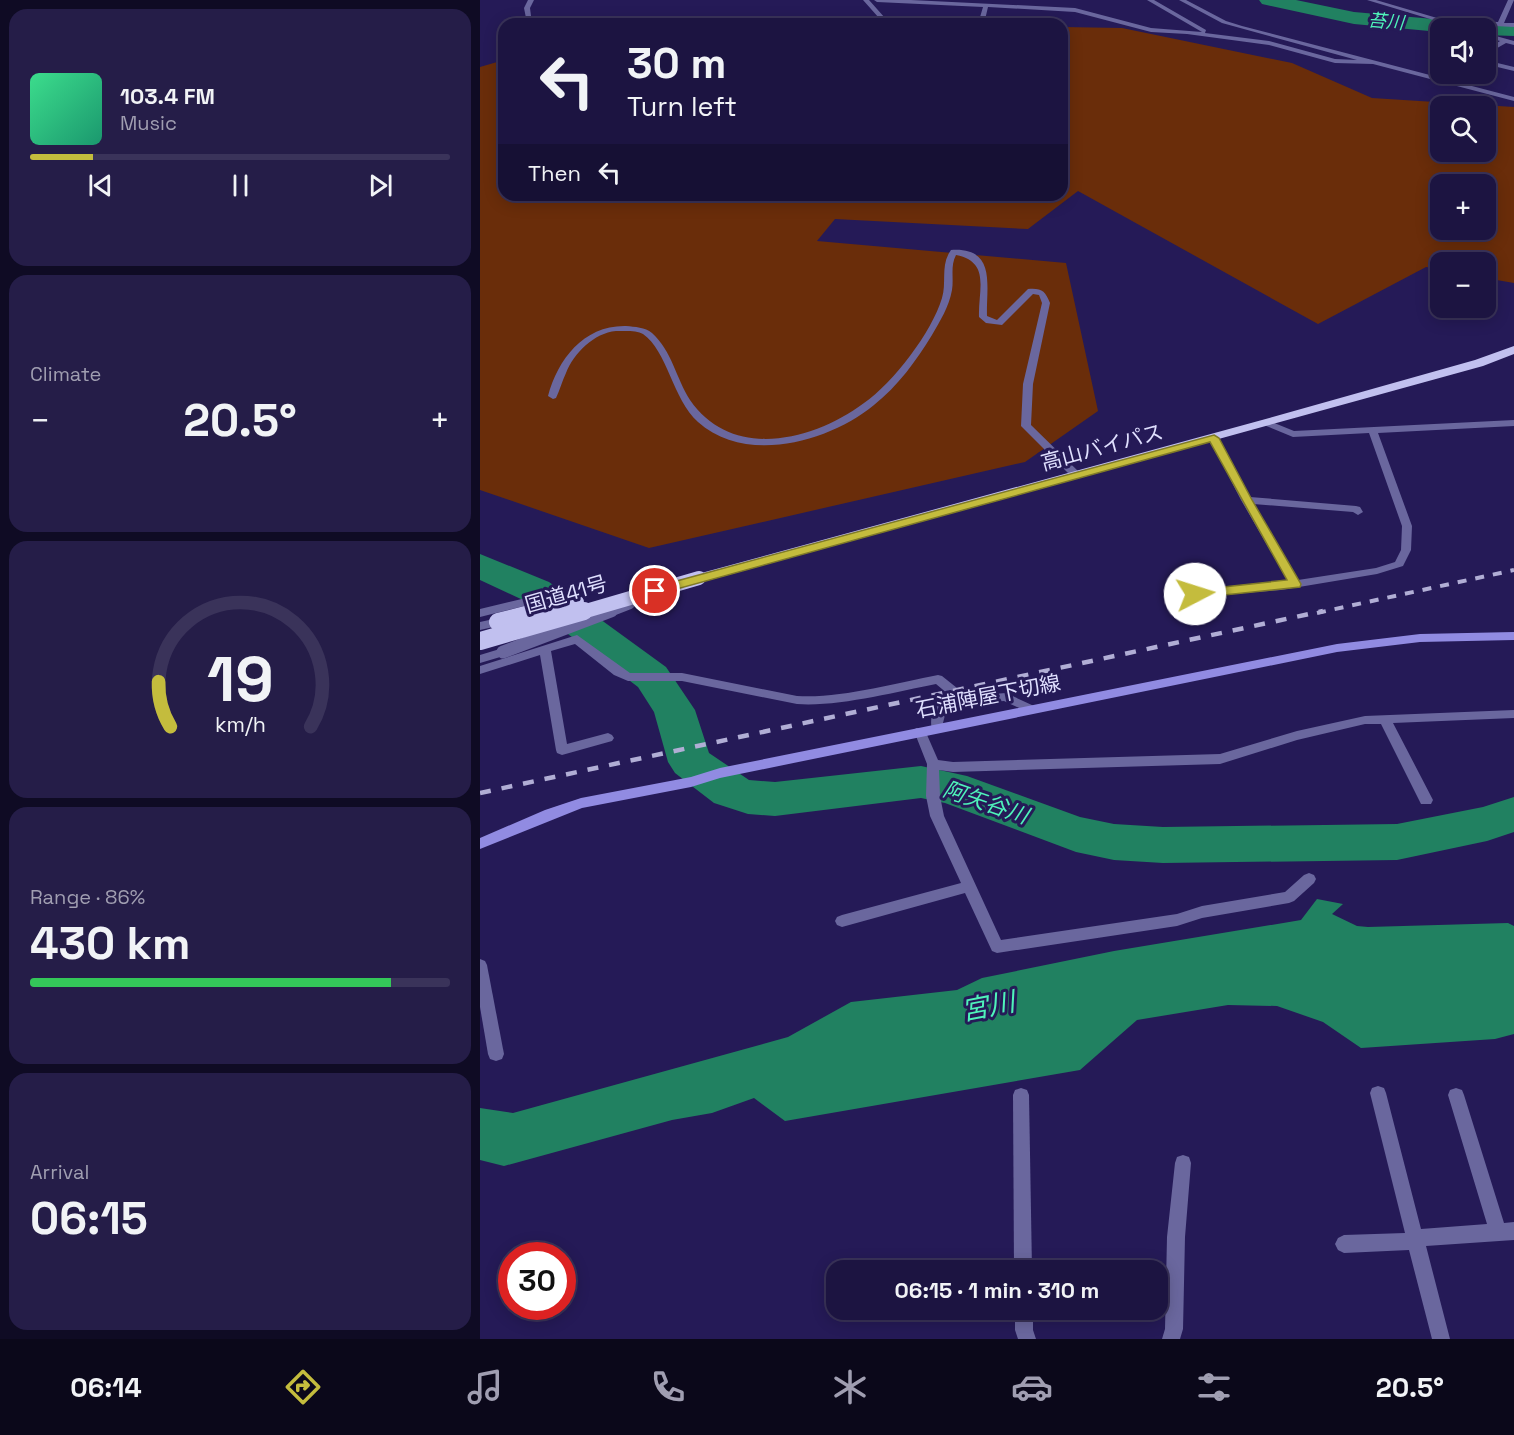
<!DOCTYPE html>
<html lang="en">
<head>
<meta charset="utf-8">
<style>
	body { margin:0; font-family:"Space Grotesk","Noto Sans JP",sans-serif; background:#251d48; color:#f1f3f6; height:100vh; display:flex; flex-direction:column; font-size:22px; white-space:nowrap }
	* { box-sizing:border-box; margin:0 }
	p { font-size:20px; color:#a09eb1 }
	.icon { flex:none; width:33px; height:33px; fill:none; stroke:currentColor; stroke-width:2; stroke-linecap:round; stroke-linejoin:round }
	.map { position:relative; flex:1; overflow:hidden }
	.details { display:flex; flex-direction:column; gap:9px; padding:9px; background:#0f0b24; width:480px }
	.details>* { flex:none }
	.hud { position:absolute; left:18px; top:18px; width:570px; height:183px; border-radius:18px; box-shadow:0 3px 15px #0003,0 0 0 2px #3a335a; background:#1c1441; color:#f1f3f6; overflow:hidden }
	.fabs { position:absolute; left:950px; top:18px; display:grid; gap:12px }
	.fabs a { display:grid; place-items:center; width:66px; height:66px; border-radius:12px; background:#1c1441; box-shadow:0 3px 15px #0003,0 0 0 2px #3a335a; font-size:30px }
	.speed { position:absolute; left:18px; top:1242px; display:flex; gap:12px; font-size:30px; font-weight:700; text-align:center }
	.speed>* { display:grid; place-content:center; width:78px; height:78px; border-radius:50%; background:#1c1441; box-shadow:0 3px 15px #0003,0 0 0 2px #3a335a; line-height:1 }
	.speed .limit { border:9px solid #d22; background:#fff; color:#111 }
	.pin { position:absolute; display:grid; place-items:center; width:51px; height:51px; color:#fff; margin:-26px; border:3px solid #fff; border-radius:50%; box-shadow:0 2px 6px #0007 }
	.me { position:absolute; width:66px; margin:-33px; rotate:85deg; stroke-linejoin:round; filter:drop-shadow(0 0 4px #0008) }
	.turn { display:flex; align-items:center; gap:21px; height:126px; padding:0 30px; font-size:27px }
	.turn .icon { width:78px; height:78px; stroke-width:2.5 }
	.turn b { display:block; font-size:42px; line-height:51px }
	.then { display:flex; align-items:center; height:57px; padding:0 30px; background:#0003; gap:12px; font-size:22px }
	.big { font-size:45px; font-weight:700; line-height:1.1 }
	.details .widget { flex:1; display:flex; flex-direction:column; justify-content:center; gap:9px; min-width:0; padding:0 21px; border-radius:18px; background:#251d48 }
	.details .dial { align-items:center; gap:0 }
	.dial svg { height:156px; overflow:visible; fill:none; stroke:#3a335a; stroke-width:7; stroke-linecap:round; text-anchor:middle }
	.dial text { fill:#f1f3f6; stroke:none }
	.song { display:flex; align-items:center; gap:18px }
	.cover { width:72px; height:72px; border-radius:9px; background:linear-gradient(135deg,hsl(150 70% 55%),hsl(160 70% 35%)) }
	.played { height:6px; border-radius:3px; background:linear-gradient(90deg,#c4bc3d 15%,#3a335a 15%) }
	.keys { display:flex; justify-content:space-around; direction:ltr }
	.heat { display:flex; justify-content:space-between; align-items:center; font-size:33px; direction:ltr }
	.charge { height:9px; border-radius:4px; background:linear-gradient(90deg,#34c759 86%,#3a335a 0) }
	.trip { position:absolute; left:346px; top:1260px; width:342px; height:60px; border-radius:18px; background:#1c1441; box-shadow:0 3px 15px #0003,0 0 0 2px #3a335a; font-weight:700; line-height:60px; text-align:center }
	.tab-bar { display:flex; height:96px; justify-content:space-around; align-items:center; background:#0b081a; color:#a09eb1 }
	.tab-bar .icon { width:42px; height:42px }
	.tab-bar .selected { color:#c4bc3d }
	.tab-bar b { font-size:27px; color:#f1f3f6 }
	main { display:flex; flex:1; min-height:0 }
	.map>svg:first-child { display:block }
</style>
</head>
<body>
<main>
<section class="details">
<div class="widget">
<div class="song"><i class="cover"></i><div><b>103.4 FM</b><p>Music</p></div></div>
<div class="played"></div>
<div class="keys"><svg class="icon" aria-label="previous" viewBox="0 0 24 24"><path d="M18 5L8 12l10 7zM5 5v14"/></svg><svg class="icon" aria-label="pause" viewBox="0 0 24 24"><path d="M8 5v14M16 5v14"/></svg><svg class="icon" aria-label="next" viewBox="0 0 24 24"><path d="M6 5l10 7-10 7zM19 5v14"/></svg></div>
</div>
<div class="widget"><p>Climate</p>
<div class="heat"><a>−</a><b class="big">20.5°</b><a>+</a></div>
</div>
<div class="widget dial"><svg viewBox="0 0 100 80">
<path d="M14 69A42 42 0 1 1 86 69"/>
<path d="M14 69A42 42 0 0 1 8 46" stroke="#c4bc3d"/>
<text x="50" y="56" font-size="32" font-weight="700">19</text>
<text x="50" y="72" font-size="11">km/h</text>
</svg></div>
<div class="widget"><p>Range · 86%</p><b class="big">430 km</b><div class="charge"></div></div>
<div class="widget"><p>Arrival</p><b class="big">06:15</b></div>
</section>
<div class="map">
<svg width="1034" height="1339" viewBox="0 0 1034 1339">
	<rect width="100%" height="100%" fill="#251a57"/>
	<path fill="#6a2d0a" fill-rule="evenodd" d="M582 27 642 28 812 63 892 98 1034 107V283L1005 278V262H960V269L946 267 838 324 598 191 548 229 355 219 337 241 586 263 618 411 545 462 169 548 0 490V67L24 60V195H582ZM960 106H1005V152H960ZM960 184H1005V230H960Z"/>
	<polygon fill="#218161" points="837,899 863,904 852,914 877,926 888,927 1028,923 1034,926 1034,1034 1015,1039 881,1048 843,1022 797,1006 748,1005 657,1020 600,1070 305,1121 274,1098 232,1113 192,1120 24,1166 0,1160 0,1108 33,1113 308,1037 371,1002 477,990 502,978 634,951 821,920"/>
	<g fill="none" stroke-linecap="round" stroke-linejoin="round">
		<g fill="#218161" fill-rule="evenodd">
			<polygon points="779,0 816,0 874,12 988,22 997,26 1005,23 1034,24 1034,36 1005,35 1005,28 960,28 960,32 874,24 782,4"/>
			<polygon points="0,554 69,582 186,667 215,710 229,753 269,780 295,782 441,766 487,776 600,817 634,824 683,827 917,824 1003,807 1034,797 1034,832 1007,841 917,860 683,863 634,860 596,852 465,803 441,798 295,816 268,814 234,803 195,773 188,762 174,712 158,687 43,600 0,580"/>
		</g>
		<g fill="#6a679e" fill-rule="evenodd">
			<polygon points="48,0 54,0 50,8 51,16 65,24 57,24 46,18 44,8"/>
			<polygon points="383,0 389,0 405,18 405,20 370,24 399,18"/>
			<polygon points="394,0 431,0 595,8 671,28 722,32 667,0 674,0 726,30 725,33 789,41 855,59 877,60 742,23 699,0 706,0 746,21 762,26 1034,97 1034,101 893,64 855,63 789,45 707,34 671,32 595,12 508,7 504,24 498,24 503,7 397,2"/>
			<polygon points="887,0 896,0 974,23 976,20 1018,22 1028,0 1034,0 1024,23 1034,23 1034,27 977,24 988,28 980,28"/>
			<polygon points="1005,33 1034,41 1034,45 1026,43 1005,55 1005,50 1020,41 1005,37"/>
			<polygon points="1005,60 1034,67 1034,71 1005,64"/>
			<path d="M471 250C517 247 506 286 507 316L517 320 548 289C562 288 565 291 570 303L553 384 551 425 600 473V477H592L541 426 543 384 562 303 559 295 553 294 522 325 506 323 499 317C498 290 511 262 476 255 470 266 474 278 472 290 469 307 460 321 452 335 436 361 418 386 394 405 349 442 266 465 218 422 193 400 187 350 163 334 157 330 144 331 136 331 114 333 94 353 86 373 82 381 80 390 76 398L73 399 68 396C78 359 104 325 146 326 155 327 165 327 172 333 192 351 196 378 210 400 252 461 333 441 384 403 413 383 452 332 462 298 467 282 460 265 471 250Z"/>
			<polygon points="787,420 814,431 1034,420 1034,426 898,433 932,526 931,550 923,566 897,574 801,590 711,597 709,594 715,590 808,581 761,500 729,438 734,435 739,438 770,497 876,506 880,507 883,512 878,515 873,512 773,504 818,580 896,568 915,562 921,550 922,526 889,433 813,437 784,425 784,421"/>
			<polygon points="46,598 66,611 68,614 66,617 58,617 44,606 0,617 0,609"/>
			<polygon points="18,618 24,622 22,625 0,630 0,622"/>
			<path d="M97 635 150 673H202L317 696C358 699 416 683 458 675L462 676 487 696 526 693 554 706 556 709 550 713 524 701 485 704 466 711 461 731H453C449 725 452 711 456 705L474 699 456 684C415 692 358 707 317 704L202 681H148L134 675 95 644 71 651 87 744 128 733 132 735 134 738 132 741 82 755 77 753 76 750 60 655 0 674V666Z"/>
			<polygon points="23,648 27,649 29,652 27,655 0,663 0,655"/>
			<polygon points="1034,710 1034,718 913,723 953,800 951,804 941,804 901,724 885,724 817,740 740,764 473,772 459,770 460,796 464,816 521,940 697,914 722,906 805,892 824,875 829,873 834,875 836,879 834,883 814,901 809,903 722,918 697,926 517,953 512,951 485,893 362,927 357,925 355,921 357,917 362,915 481,883 450,816 446,796 447,764 434,731 436,728 444,728 458,760 473,762 740,754 817,731 885,716"/>
			<polygon points="0,959 5,961 7,965 24,1054 22,1059 16,1061 10,1059 8,1054 0,1007"/>
			<polygon points="898,1086 904,1088 906,1093 941,1229 1007,1224 968,1095 970,1090 976,1088 982,1090 984,1095 1024,1223 1034,1222 1034,1240 946,1246 970,1339 952,1339 929,1250 864,1253 858,1250 855,1244 858,1238 864,1235 925,1233 890,1093 892,1088"/>
			<polygon points="541,1088 547,1090 549,1095 552,1270 534,1270 533,1095 535,1090"/>
			<polygon points="703,1155 709,1157 711,1163 705,1237 703,1329 700,1339 682,1339 685,1329 687,1237 695,1163 697,1157"/>
			<polygon points="535,1310 553,1310 553,1330 556,1339 538,1339 535,1330"/>
		</g>
		<polygon fill="#918be2" fill-rule="evenodd" points="1034,632 1034,640 940,642 857,652 240,778 211,787 102,808 0,849 0,838 65,810 101,798 211,777 240,768 857,644 940,634"/>
		<polygon fill="#c1c0ef" fill-rule="evenodd" points="1034,346 1034,354 1003,366 224,581 214,581 211,578 214,575 782,420 995,360"/>
		<polyline stroke="#b1aed5" stroke-width="4" stroke-dasharray="9 9" stroke-linecap="butt" points="837,613 1034,570"/>
		<polyline stroke="#b1aed5" stroke-width="4.5" stroke-dasharray="11 11" stroke-linecap="butt" points="0,793 843,611"/>
		<polyline stroke="#6a679e" stroke-width="10" points="127,613 150,604"/>
		<polyline stroke="#6a679e" stroke-width="13" points="23,652 131,611"/>
		<g stroke="#c1c0ef" stroke-width="14">
			<polyline points="55,613 97,602"/>
			<polyline points="99,613 219,578"/>
		</g>
		<g stroke="#c1c0ef" stroke-width="18">
			<polyline points="18,622 61,611"/>
			<polyline points="0,641 104,611"/>
		</g>
	</g>
	<polygon fill="#c4bc3d" stroke="#7f7a28" stroke-width="1.5" points="734,435 739,438 772,500 821,584 820,587 715,598 709,594 715,590 807,580 730,442 175,595 169,591 171,588"/>
	<g text-anchor="middle" dominant-baseline="central" stroke-width="6" stroke-linejoin="round" paint-order="stroke">
		<g font-size="18" font-style="italic" fill="#4ff3ba" stroke="#251a57">
			<text transform="translate(906 21) rotate(5)">苔川</text>
		</g>
		<g font-size="21" fill="#dfdffe" stroke="#251a57">
			<text transform="translate(622 447) rotate(-15)">高山バイパス</text>
			<text transform="translate(86 594) rotate(-16)">国道41号</text>
			<text transform="translate(508 696) rotate(-11)">石浦陣屋下切線</text>
		</g>
		<g font-size="22" font-style="italic" fill="#4ff3ba" stroke="#251a57">
			<text transform="translate(506 802) rotate(19)">阿矢谷川</text>
		</g>
		<g font-size="27" font-style="italic" fill="#4ff3ba" stroke="#251a57">
			<text transform="translate(508 1006) rotate(-11)">宮川</text>
		</g>
	</g>
</svg>
<div class="fabs">
<a><svg class="icon" aria-label="sound" viewBox="0 0 24 24"><path d="M4 9h4l5-4v14l-5-4H4zM17 9q2 3 0 6"/></svg></a>
<a><svg class="icon" aria-label="search" viewBox="0 0 24 24"><circle cx="10" cy="10" r="6"/><path d="M15 15l6 6"/></svg></a>
<a>+</a>
<a>−</a>
</div>
<div class="speed"><div class="limit">30</div></div>
<div class="pin" style="left:175px;top:591px;background:#d93025"><svg class="icon" aria-label="arrive" viewBox="0 0 24 24"><path d="M6 21V4h12l-3 4 3 4H6"/></svg></div>
<svg class="me" style="left:715px;top:594px" viewBox="-20 -20 40 40"><circle r="19" fill="#fff"/><path d="M0-13L10 11 0 6-10 11z" fill="#c4bc3d"/></svg>
<div class="trip">06:15 · 1 min · 310 m</div>
<div class="hud">
<div class="turn"><svg class="icon" aria-label="left" viewBox="0 0 24 24"><path d="M17 20v-9H6M10 6l-5 5 5 5"/></svg><div><b>30 m</b>Turn left</div></div>
<div class="then">Then<svg class="icon" aria-label="left" viewBox="0 0 24 24"><path d="M17 20v-9H6M10 6l-5 5 5 5"/></svg></div>
</div>
</div>
</main>
<nav class="tab-bar">
<b>06:14</b>
<svg class="icon selected" aria-label="directions" viewBox="0 0 24 24"><path d="M12 3l9 9-9 9-9-9zM9 14v-3h6M13 9l2 2-2 2"/></svg>
<svg class="icon" aria-label="music" viewBox="0 0 24 24"><path d="M9 18V5l10-2v13"/><circle cx="6" cy="18" r="3"/><circle cx="16" cy="16" r="3"/></svg>
<svg class="icon" aria-label="phone" viewBox="0 0 24 24"><path d="M5 4h4l2 5-3 2q2 4 5 5l2-3 5 2v4C11 20 4 13 5 4z"/></svg>
<svg class="icon" aria-label="climate" viewBox="0 0 24 24"><path d="M12 3v18M4 7l16 10M4 17L20 7"/></svg>
<svg class="icon" aria-label="car" viewBox="0 0 24 24"><path d="M5 17H2v-5l4-1 3-4h7l3 4 3 1v5h-3M9 17h6M6 11h13"/><circle cx="7" cy="17" r="2"/><circle cx="17" cy="17" r="2"/></svg>
<svg class="icon" aria-label="filters" viewBox="0 0 24 24"><path d="M4 7h16M4 17h16"/><circle cx="9" cy="7" r="2"/><circle cx="15" cy="17" r="2"/></svg>
<b>20.5°</b>
</nav>
</body>
</html>
